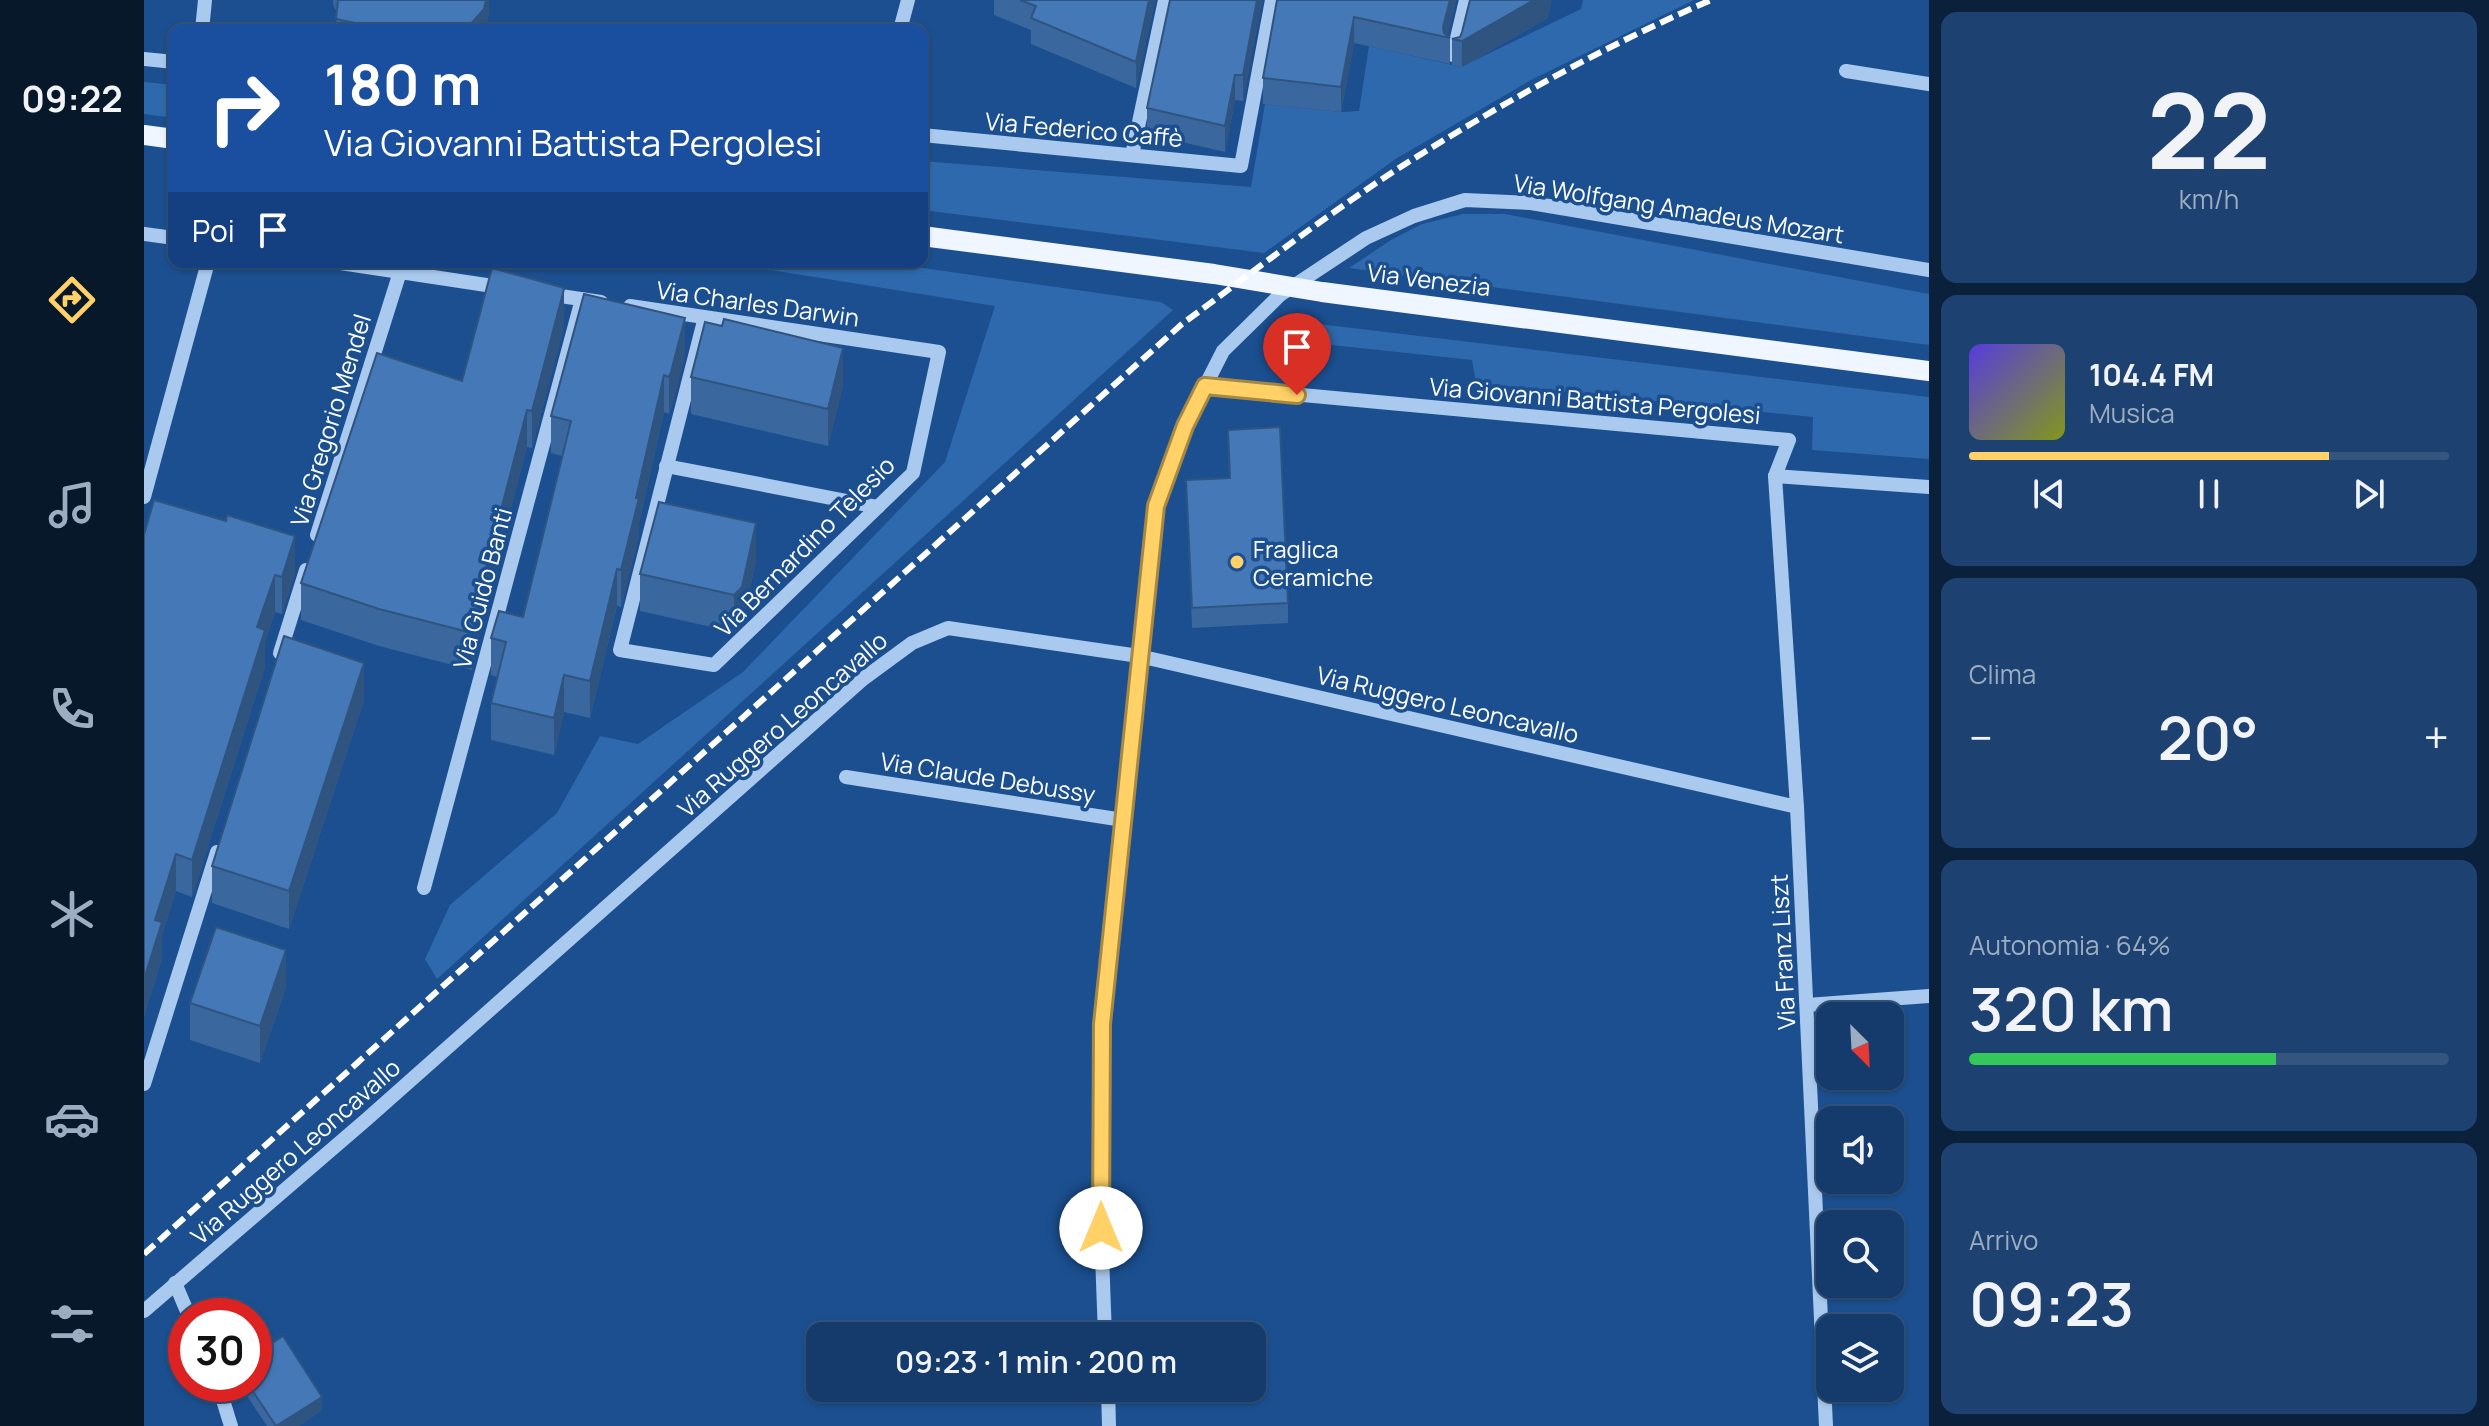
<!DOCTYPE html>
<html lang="it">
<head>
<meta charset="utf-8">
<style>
	body { margin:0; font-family:Manrope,sans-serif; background:#1d4271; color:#f1f3f6; height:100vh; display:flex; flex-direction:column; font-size:30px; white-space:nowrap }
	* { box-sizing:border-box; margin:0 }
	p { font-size:26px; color:#9dadc1 }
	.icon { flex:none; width:44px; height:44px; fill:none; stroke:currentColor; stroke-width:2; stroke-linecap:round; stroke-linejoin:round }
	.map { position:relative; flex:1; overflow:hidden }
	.sheet { display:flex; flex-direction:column; gap:12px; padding:12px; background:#0b203b; width:560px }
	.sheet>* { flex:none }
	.banner { position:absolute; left:24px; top:24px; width:760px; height:244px; border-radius:16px; box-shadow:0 2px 6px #0004,0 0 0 2px #33557e; background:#1a4fa0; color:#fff; overflow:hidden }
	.needle { width:52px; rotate:156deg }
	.controls { position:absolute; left:1672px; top:1002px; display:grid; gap:16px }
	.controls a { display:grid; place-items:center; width:88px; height:88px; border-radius:16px; background:#143b6b; box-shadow:0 2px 6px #0004,0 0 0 2px #33557e; font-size:40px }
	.speed { position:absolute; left:24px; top:1298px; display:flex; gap:16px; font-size:40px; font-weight:700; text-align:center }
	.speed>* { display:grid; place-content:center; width:104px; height:104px; border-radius:50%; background:#143b6b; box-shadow:0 2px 6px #0004,0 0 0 2px #33557e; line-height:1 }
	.speed .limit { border:12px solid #d22; background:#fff; color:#111 }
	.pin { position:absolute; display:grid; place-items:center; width:68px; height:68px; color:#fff; margin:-82px -34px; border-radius:50% 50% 50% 0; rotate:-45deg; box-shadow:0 0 8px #0007 }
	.pin .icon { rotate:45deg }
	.me { position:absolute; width:88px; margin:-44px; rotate:0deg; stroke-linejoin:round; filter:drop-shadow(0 0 6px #0008) }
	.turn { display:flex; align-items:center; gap:28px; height:168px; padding:0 24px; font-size:36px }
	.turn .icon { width:104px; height:104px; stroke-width:2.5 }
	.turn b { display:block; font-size:56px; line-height:68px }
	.then { display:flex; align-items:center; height:76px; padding:0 24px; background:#0003; gap:16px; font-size:30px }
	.big { font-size:60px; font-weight:600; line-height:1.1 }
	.sheet .card { flex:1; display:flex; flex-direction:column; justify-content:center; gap:12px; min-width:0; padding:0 28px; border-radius:16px; background:#1d4271 }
	.sheet .dial { align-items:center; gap:0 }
	.dial b { font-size:104px; line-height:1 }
	.song { display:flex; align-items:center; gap:24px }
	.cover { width:96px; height:96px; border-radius:12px; background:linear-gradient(135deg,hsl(250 70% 55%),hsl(70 70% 35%)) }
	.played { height:8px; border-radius:4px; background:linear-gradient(90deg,#ffd166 75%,#33557e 75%) }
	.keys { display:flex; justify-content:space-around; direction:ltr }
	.heat { display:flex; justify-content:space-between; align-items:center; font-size:44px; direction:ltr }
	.charge { height:12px; border-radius:6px; background:linear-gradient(90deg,#34c759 64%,#33557e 0) }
	.trip { position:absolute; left:662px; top:1322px; width:460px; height:80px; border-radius:16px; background:#143b6b; box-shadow:0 2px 6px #0004,0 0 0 2px #33557e; font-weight:600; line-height:80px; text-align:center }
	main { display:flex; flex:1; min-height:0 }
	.menu { display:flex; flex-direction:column; width:144px; justify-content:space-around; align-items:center; background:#08182b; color:#9dadc1 }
	.menu .icon { width:56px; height:56px }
	.menu .selected { color:#ffd166 }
	.menu b { font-size:36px; color:#f1f3f6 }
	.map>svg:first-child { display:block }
</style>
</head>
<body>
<main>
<nav class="menu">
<b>09:22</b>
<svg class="icon selected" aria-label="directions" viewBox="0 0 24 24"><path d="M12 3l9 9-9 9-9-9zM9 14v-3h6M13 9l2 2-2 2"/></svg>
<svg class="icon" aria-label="music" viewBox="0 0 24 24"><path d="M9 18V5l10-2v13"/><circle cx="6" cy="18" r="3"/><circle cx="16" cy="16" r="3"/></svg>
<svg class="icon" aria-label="phone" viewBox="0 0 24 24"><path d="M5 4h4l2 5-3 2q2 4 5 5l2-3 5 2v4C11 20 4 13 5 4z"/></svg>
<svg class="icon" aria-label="climate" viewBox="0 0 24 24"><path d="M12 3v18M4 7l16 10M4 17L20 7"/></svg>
<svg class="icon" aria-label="car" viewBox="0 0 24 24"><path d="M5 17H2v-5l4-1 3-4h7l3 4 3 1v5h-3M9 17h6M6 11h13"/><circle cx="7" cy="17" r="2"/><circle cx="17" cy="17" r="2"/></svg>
<svg class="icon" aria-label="filters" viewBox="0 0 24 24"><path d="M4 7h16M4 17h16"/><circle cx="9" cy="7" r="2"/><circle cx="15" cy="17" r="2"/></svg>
</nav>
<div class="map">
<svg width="1785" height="1426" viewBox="0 0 1785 1426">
	<rect width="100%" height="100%" fill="#1b4f8f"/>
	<g fill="#2e69ad">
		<polygon points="1439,0 1550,0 1387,80 1253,158 1120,253 778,210 778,161 1107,187 1121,104 1197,112 1215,111 1225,46 1317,67 1437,9"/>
		<polygon points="0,82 30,85 30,118 0,114"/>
		<polygon points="1319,214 1361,214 1785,294 1785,345 1205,268 1247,240 1278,224"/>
		<polygon points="578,262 737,262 1017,302 1029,310 293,979 281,959 306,905 413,813 456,736 494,744 599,672 801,462 851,306"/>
		<polygon points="1133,319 1785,397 1785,459 1668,450 1669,417 1332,383 1328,360 1141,340"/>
	</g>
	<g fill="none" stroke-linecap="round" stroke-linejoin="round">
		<g stroke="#a9c9ee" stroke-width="14">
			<polyline points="58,30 61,0"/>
			<polyline points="756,30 764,0"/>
			<polyline points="1309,55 1322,0"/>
			<polyline points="0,59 30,62"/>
			<polyline points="1702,71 1785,84"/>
			<polyline points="778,135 1097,166 1128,0"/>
			<polyline points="988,155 1021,0"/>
			<polyline points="0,234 30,238"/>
			<polyline points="190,262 362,288"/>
			<polyline points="403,294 457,302"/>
			<polyline points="486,306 795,352 769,473 570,665 476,650 561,317"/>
			<polyline points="1061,386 1645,440 1631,476 1785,487"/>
			<polyline points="522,466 734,507"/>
			<polyline points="1631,476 1653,807 1682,1426"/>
			<polyline points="0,497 64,262"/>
			<polyline points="173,535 256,272"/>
			<polyline points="136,653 162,570"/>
			<polyline points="702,777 979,820"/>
			<polyline points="280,888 438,299"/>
			<polyline points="1663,1005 1785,996"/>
			<polyline points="0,1084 73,852"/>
			<polyline points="31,1283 45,1316"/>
			<polyline points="0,1311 223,1119 719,679 768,643 804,628 995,656 1653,807"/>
			<polyline points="961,1336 957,1228 958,1024 1012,506 1041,426 1079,351 1136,295 1222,238 1270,216 1321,200 1387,203 1785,270"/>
			<polyline points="74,1384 87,1426"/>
			<polyline points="964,1388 965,1426"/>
		</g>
		<g stroke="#f0f6ff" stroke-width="20">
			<polyline points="0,135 30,139"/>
			<polyline points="778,236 1070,274 1178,292 1785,371"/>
		</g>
		<path stroke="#fff" stroke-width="6" stroke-dasharray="14 6" stroke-linecap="butt" d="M0 1254 1038 324C1113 269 1187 211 1266 161 1362 101 1463 45 1567 0"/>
	</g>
	<g fill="#3a679d">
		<polygon points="189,0 345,0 345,13 341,30 192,30 193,13 189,4"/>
		<polygon points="850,0 1011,0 992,88 887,44 887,30 850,15"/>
		<polygon points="1026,0 1118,0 1099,101 1091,100 1081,152 1003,134 1003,108"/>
		<polygon points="1133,0 1312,0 1303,36 1306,38 1306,64 1210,43 1197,112 1119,104 1119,78"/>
		<polygon points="1404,18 1318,67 1308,65 1308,39 1316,37 1318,32"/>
		<polygon points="420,326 388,448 383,447 335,631 335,644 328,670 235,646 157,620 157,583 318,381"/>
		<polygon points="541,355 527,409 525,414 520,412 495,523 495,535 477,607 473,606 446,718 420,712 410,755 347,740 347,703 353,677 347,675 347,638 379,617 418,456 407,453 407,416"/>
		<polygon points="547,377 699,385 684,446 547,414"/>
		<polygon points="1084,430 1144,603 1144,623 1048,628 1042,480 1085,478"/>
		<polygon points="0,535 151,573 138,614 131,612 121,641 121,667 48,897 32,891 18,935 18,959 0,1016"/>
		<polygon points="612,561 598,624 590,632 496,611 496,574"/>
		<polygon points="220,700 145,929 68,903 68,866"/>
		<polygon points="142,987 116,1063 46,1040 46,1003"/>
		<polygon points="95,1384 110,1384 178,1410 155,1426 123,1426"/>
	</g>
	<g fill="#305480">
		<polygon points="342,0 345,0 345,13 341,30 314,30"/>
		<polygon points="1005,0 1011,0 992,88 992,62"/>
		<polygon points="1113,0 1118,0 1099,101 1099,75"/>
		<polygon points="1306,0 1312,0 1303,38 1299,37 1299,27"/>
		<polygon points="1390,0 1408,0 1404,18 1318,67 1318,41"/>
		<polygon points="1210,17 1210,43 1197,112 1197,87"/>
		<polygon points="1091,75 1091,100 1081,152 1081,126"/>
		<polygon points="420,289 420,326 388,448 388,411"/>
		<polygon points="541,318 541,355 527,409 525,414 525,377"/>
		<polygon points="699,348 699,385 684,446 684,409"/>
		<polygon points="520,375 520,412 495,523 495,535 477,607 477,570"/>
		<polygon points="383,410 383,447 335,631 335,644 328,670 328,633 332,606"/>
		<polygon points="612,523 612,561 598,624 590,632 590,595"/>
		<polygon points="151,536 151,573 138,614 138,577"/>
		<polygon points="473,569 473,606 446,718 446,681"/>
		<polygon points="131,575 131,612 121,641 121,667 48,897 48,860 113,627"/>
		<polygon points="220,663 220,700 145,929 145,891"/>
		<polygon points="420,675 420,712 410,755 410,718"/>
		<polygon points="32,854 32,891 18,935 18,959 0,1016 0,979 11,920"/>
		<polygon points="142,950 142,987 116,1063 116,1026"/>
		<polygon points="178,1397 178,1410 155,1426 134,1426"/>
	</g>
	<g fill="#4478b7" stroke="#305480" stroke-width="2">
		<polygon points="194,0 342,0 340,9 325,26 314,30 239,30 235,28 192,19"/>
		<polygon points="876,0 1005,0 992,62 887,18 892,6"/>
		<polygon points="1026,0 1113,0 1099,75 1091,75 1081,126 1003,108"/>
		<polygon points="1133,0 1306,0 1299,27 1300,33 1306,38 1210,17 1197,87 1119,78"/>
		<polygon points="1326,0 1390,0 1318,41 1308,39 1316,37 1318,32"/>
		<polygon points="348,268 417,287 420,289 388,411 383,410 332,606 335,607 328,633 235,609 157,583 233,353 318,381"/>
		<polygon points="440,294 541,318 527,372 525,377 520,375 492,498 495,498 477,570 473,569 446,681 420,675 410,718 347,703 362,642 347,638 355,611 379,617 427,421 407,416"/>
		<polygon points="580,319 699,348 684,409 547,377 561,322 578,326"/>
		<polygon points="1136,427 1144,603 1048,608 1042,480 1086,478 1084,430"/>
		<polygon points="10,500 82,521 83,515 151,536 138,577 131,575 113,627 121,630 48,860 32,854 11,920 18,922 0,979 0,535"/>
		<polygon points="515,502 612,523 598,587 590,595 496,574"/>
		<polygon points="140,636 220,663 145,891 68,866"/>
		<polygon points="72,927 142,950 116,1026 46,1003"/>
		<polygon points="139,1336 178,1397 132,1426 104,1384 110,1384 110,1355"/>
	</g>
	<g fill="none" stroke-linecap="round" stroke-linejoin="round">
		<defs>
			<polyline id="route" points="957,1228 958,1024 1012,506 1041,426 1061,386 1153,395"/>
		</defs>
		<use href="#route" stroke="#a68842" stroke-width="20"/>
		<use href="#route" stroke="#ffd166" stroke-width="14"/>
	</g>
	<circle fill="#ffd166" stroke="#1b4f8f" stroke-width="3" cx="1093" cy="562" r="8"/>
	<g text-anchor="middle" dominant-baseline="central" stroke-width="7" stroke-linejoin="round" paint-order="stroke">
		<g font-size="24" fill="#fff" stroke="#1b4f8f">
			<text transform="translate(940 129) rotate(5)">Via Federico Caffè</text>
			<text transform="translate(1535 208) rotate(9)">Via Wolfgang Amadeus Mozart</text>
			<text transform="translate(1285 279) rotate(7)">Via Venezia</text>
			<text transform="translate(614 303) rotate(8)">Via Charles Darwin</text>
			<text transform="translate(1451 400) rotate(5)">Via Giovanni Battista Pergolesi</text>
			<text transform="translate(186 420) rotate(-73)">Via Gregorio Mendel</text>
			<text transform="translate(660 546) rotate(-45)">Via Bernardino Telesio</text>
			<text transform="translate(338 588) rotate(-75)">Via Guido Banti</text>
			<text transform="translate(1304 704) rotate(13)">Via Ruggero Leoncavallo</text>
			<text transform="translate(638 724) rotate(-41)">Via Ruggero Leoncavallo</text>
			<text transform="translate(844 777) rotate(9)">Via Claude Debussy</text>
			<text transform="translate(1638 952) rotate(-93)">Via Franz Liszt</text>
			<text transform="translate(151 1151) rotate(-41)">Via Ruggero Leoncavallo</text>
		</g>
		<g font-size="24" fill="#fff" stroke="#1b4f8f" text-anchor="start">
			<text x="1109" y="548">Fraglica<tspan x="1109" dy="28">Ceramiche</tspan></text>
		</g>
	</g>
</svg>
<div class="controls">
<a><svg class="needle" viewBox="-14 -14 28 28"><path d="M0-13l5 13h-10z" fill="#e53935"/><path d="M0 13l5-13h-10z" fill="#9dadc1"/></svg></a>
<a><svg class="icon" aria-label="sound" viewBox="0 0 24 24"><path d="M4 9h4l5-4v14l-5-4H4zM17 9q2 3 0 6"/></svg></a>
<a><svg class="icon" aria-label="search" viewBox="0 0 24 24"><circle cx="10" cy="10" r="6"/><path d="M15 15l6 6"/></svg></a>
<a><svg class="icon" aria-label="layers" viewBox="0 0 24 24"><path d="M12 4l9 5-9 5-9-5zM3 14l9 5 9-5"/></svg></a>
</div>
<div class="speed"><div class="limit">30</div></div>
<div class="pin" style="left:1153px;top:395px;background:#d93025"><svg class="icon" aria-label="arrive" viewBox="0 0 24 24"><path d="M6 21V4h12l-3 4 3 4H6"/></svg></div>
<svg class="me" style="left:957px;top:1228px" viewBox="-20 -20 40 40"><circle r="19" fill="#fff"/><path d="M0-13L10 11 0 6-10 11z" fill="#ffd166"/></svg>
<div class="trip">09:23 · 1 min · 200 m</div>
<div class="banner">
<div class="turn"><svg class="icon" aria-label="right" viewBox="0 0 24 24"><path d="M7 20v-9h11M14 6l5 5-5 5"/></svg><div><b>180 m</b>Via Giovanni Battista Pergolesi</div></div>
<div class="then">Poi<svg class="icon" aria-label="arrive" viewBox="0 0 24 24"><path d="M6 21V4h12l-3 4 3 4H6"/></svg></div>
</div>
</div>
<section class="sheet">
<div class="card dial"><b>22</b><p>km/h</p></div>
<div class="card">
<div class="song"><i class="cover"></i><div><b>104.4 FM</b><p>Musica</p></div></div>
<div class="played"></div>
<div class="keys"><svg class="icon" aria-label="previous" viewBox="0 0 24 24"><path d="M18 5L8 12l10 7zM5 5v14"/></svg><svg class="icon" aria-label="pause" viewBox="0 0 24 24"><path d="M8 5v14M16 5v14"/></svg><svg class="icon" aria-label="next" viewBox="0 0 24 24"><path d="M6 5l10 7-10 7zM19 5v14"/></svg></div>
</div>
<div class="card"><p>Clima</p>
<div class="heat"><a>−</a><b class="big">20°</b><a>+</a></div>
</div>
<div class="card"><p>Autonomia · 64%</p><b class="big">320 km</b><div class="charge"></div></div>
<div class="card"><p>Arrivo</p><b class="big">09:23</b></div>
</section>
</main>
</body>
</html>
